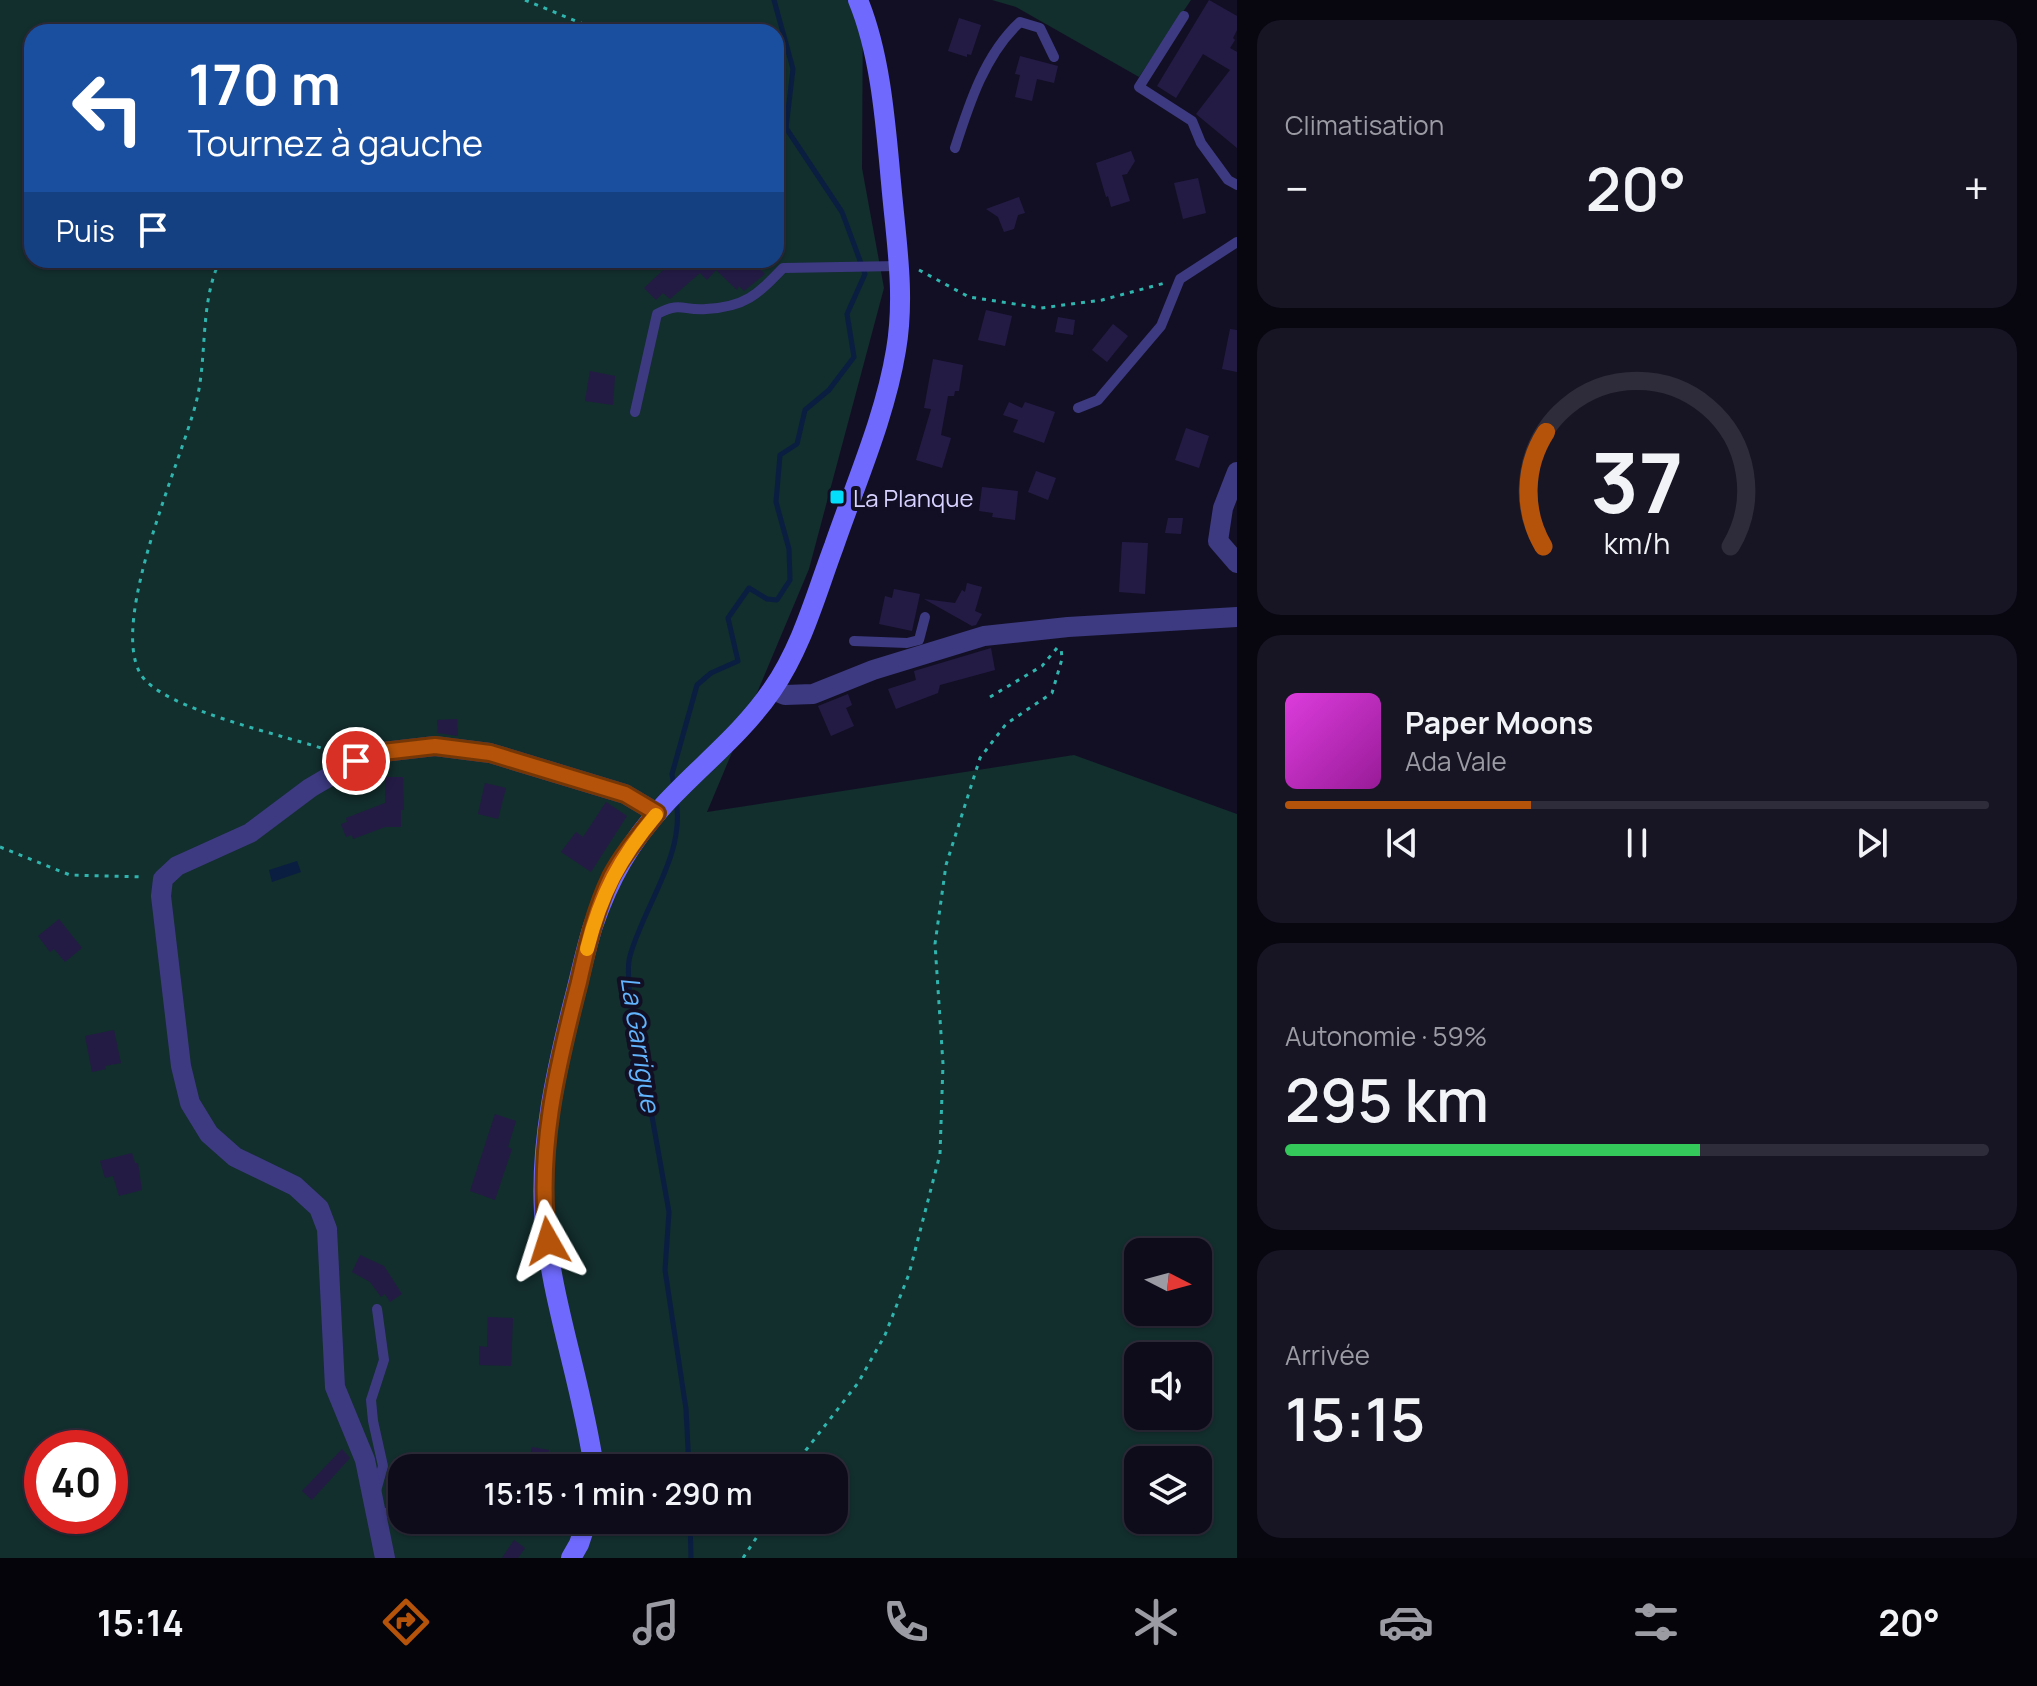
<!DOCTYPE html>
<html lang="fr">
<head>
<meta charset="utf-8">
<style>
	body { margin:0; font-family:Manrope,sans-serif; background:#171424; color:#f1f3f6; height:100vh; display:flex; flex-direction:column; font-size:30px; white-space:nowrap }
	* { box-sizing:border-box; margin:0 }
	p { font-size:26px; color:#9b9ba3 }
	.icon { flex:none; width:44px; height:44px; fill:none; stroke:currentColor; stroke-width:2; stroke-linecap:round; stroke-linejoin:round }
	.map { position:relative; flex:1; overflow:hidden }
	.drawer { display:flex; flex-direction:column; gap:20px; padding:20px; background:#08060f; width:800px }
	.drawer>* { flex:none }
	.banner { position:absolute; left:24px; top:24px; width:760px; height:244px; border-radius:24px; box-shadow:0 2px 6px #0004,0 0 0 2px #2e2b3a; background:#1a4fa0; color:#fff; overflow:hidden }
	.needle { width:52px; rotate:96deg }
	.fabs { position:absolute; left:1124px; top:1238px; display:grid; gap:16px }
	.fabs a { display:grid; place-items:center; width:88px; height:88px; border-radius:16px; background:#0e0b1b; box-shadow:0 2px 6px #0004,0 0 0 2px #2e2b3a; font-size:40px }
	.speed { position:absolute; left:24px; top:1430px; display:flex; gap:16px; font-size:40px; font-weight:700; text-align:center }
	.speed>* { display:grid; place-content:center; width:104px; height:104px; border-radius:50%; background:#0e0b1b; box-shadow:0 2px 6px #0004,0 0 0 2px #2e2b3a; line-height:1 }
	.speed .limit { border:12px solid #d22; background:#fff; color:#111 }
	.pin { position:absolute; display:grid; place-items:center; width:68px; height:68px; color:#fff; margin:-34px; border:4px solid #fff; border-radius:50%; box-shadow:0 2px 8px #0007 }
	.me { position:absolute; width:88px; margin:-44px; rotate:354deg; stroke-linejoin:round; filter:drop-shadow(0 0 6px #0008) }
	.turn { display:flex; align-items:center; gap:28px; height:168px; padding:0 32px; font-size:36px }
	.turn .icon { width:104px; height:104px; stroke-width:2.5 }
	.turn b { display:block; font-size:56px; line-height:68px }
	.then { display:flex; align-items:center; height:76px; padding:0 32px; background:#0003; gap:16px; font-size:30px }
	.big { font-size:60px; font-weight:600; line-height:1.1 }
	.drawer .widget { flex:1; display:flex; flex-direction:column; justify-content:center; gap:12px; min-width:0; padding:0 28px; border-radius:24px; background:#171424 }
	.drawer .dial { align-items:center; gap:0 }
	.dial svg { height:208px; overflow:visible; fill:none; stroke:#2e2b3a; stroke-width:7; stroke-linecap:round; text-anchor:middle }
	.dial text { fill:#f1f3f6; stroke:none }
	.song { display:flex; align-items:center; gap:24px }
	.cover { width:96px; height:96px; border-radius:12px; background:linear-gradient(135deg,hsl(300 70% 55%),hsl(300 70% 35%)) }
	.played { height:8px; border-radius:4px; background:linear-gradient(90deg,#b45309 35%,#2e2b3a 35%) }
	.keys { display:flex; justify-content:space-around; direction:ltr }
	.heat { display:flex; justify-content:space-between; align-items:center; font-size:44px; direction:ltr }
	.charge { height:12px; border-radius:6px; background:linear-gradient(90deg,#34c759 59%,#2e2b3a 0) }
	.trip { position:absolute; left:388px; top:1454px; width:460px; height:80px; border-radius:24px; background:#0e0b1b; box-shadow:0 2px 6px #0004,0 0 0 2px #2e2b3a; font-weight:600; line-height:80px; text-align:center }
	.menu { display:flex; height:128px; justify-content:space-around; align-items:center; background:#06040b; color:#9b9ba3 }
	.menu .icon { width:56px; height:56px }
	.menu .on { color:#b45309 }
	.menu b { font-size:36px; color:#f1f3f6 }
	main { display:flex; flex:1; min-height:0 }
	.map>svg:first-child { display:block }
</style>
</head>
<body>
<main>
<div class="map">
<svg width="1237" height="1558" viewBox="0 0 1237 1558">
	<rect width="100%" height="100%" fill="#120f24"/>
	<g fill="#122e2d" fill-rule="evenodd">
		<path d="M0 0H863L862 168 884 288 809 569 707 812 1074 755 1237 814V1558H0ZM32 32H776V260H32ZM1138 1252H1198V1312H1138ZM1138 1356H1198V1416H1138ZM42 1448H110V1516H42ZM1138 1460H1198V1520H1138ZM402 1468H834V1520H402Z"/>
		<polygon points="992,0 1191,0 1139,77 1016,7"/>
	</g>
	<polygon fill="#0a1e41" points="297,861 301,872 272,882 269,870"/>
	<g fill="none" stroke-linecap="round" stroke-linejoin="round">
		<g stroke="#0a1e41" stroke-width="5">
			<polyline points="674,786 672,774 697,685 711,673 738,661 728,618 749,588 767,599 777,600 790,580 789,549 776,502 780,455 797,444 805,410 829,390 854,357 847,314 865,274 842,212 786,128 793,69 774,0"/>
			<path d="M676 800C686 854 644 905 630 956 627 965 629 977 629 987L669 1212 665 1270 686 1409 689 1468"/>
			<polyline points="690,1520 691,1558"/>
		</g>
	</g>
	<g fill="#241b45">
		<polygon points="1209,0 1237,16 1237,30 1233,38 1235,40 1230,48 1237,52 1237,148 1196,114 1230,70 1203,54 1176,98 1157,86"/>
		<polygon points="959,18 981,25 971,55 967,54 967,57 948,51"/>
		<polygon points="1020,56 1058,66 1054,83 1037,79 1032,101 1015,97 1020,75 1015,74"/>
		<polygon points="1131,151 1135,161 1127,174 1122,175 1130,201 1111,207 1108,196 1106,197 1096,163"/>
		<polygon points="1198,178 1206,213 1183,219 1174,183"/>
		<polygon points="1019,197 1025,213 1018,215 1014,229 1004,232 998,217 986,209"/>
		<polygon points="674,260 751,260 765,274 744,291 739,286 737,290 716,270 707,280 700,273 670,299 663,293 656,300 644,288"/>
		<polygon points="986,310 1012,316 1005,346 978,340"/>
		<polygon points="1058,317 1075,320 1073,335 1055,332"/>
		<polygon points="1113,324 1128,336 1107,362 1092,350"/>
		<polygon points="1230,329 1237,330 1237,372 1222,369"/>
		<polygon points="933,359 963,365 959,391 955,391 954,396 948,396 941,435 951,438 942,468 916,460 931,409 924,408"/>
		<polygon points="590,371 615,376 613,405 585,401"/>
		<polygon points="1009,402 1022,408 1025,402 1055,412 1044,443 1013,432 1018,420 1003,415"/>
		<polygon points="1186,428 1209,436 1199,468 1175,460"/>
		<polygon points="1036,471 1056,478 1048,500 1028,492"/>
		<polygon points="982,487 1018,491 1015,520 992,517 993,513 979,511"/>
		<polygon points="1168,518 1183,518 1181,534 1165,533"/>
		<polygon points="1122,542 1148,543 1145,594 1119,592"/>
		<polygon points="967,583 982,587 975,611 982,614 976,625 972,626 924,599 955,603 962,590 965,592"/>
		<polygon points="894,589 920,594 912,631 879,624 885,596 892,598"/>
		<polygon points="991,648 995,670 940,685 938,693 896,709 888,689 916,680 914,671"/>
		<polygon points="848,694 852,705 846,708 854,726 831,736 818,706"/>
		<polygon points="457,719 458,736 438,733 437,720"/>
		<polygon points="385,777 403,777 404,810 401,810 401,827 385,827 353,839 352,835 346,837 341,824 347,822 346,818 385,803"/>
		<polygon points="485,783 506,788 498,819 478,814"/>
		<polygon points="606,802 627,816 591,872 561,852 576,832 583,837"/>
		<polygon points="59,919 82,948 65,962 54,949 50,952 38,936"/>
		<polygon points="114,1030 121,1063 105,1066 106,1069 92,1072 85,1036"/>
		<polygon points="495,1114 516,1121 508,1147 512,1149 495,1200 470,1191"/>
		<polygon points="132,1153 135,1163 138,1163 142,1190 119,1196 113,1176 105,1178 100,1161"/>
		<polygon points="360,1255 384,1266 402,1294 390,1302 385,1294 381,1297 370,1282 352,1272"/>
		<polygon points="488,1317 513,1318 511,1366 479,1365 479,1346 487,1347"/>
		<polygon points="532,1447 549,1450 546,1468 528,1468"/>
		<polygon points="342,1449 350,1458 312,1500 302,1491"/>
		<polygon points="514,1540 525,1548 518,1558 502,1558"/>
	</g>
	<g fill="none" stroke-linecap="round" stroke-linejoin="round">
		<g stroke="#30b5ae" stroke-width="3" stroke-dasharray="4 6" stroke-linecap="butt">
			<polyline points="525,0 583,24 594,32"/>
			<path d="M220 260C199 305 208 356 196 403 180 464 110 619 140 673 160 710 290 736 333 752"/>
			<polyline points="919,270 969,297 1041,308 1102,300 1165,283"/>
			<polyline points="990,697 1042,666 1057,648"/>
			<polyline points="0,847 70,875 144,877"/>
			<polyline points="796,1468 806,1450 858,1383 885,1335 909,1274 940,1154 943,1064 935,944 946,865 980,758 1006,724 1052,693 1062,659 1061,647"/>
			<polyline points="743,1558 768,1520"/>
		</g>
		<g stroke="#3d3a82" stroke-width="10">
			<polyline points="1184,16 1139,87 1192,121 1201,143 1228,180 1237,185"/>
			<path d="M955 148C969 104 985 54 1020 22L1040 28 1054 57"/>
			<polyline points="1078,408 1098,400 1161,326 1180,279 1237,242"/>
			<path d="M635 412 657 314C681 301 683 311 706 309 746 307 758 294 783 268L899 266"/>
			<polyline points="854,641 907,643 919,640 925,617"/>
			<polyline points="376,1491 383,1466 373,1421 371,1400 384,1360 377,1309"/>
			<polyline points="376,1513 402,1513"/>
		</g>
		<g stroke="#3d3a82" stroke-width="20">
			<polyline points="1237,472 1223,508 1218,541 1237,563"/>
			<polyline points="773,690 785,695 813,694 873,670 984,636 1068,627 1237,617"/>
			<polyline points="385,1558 365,1460 335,1387 327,1229 319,1208 295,1186 235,1157 209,1134 190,1103 181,1066 161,896 163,879 177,866 250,833 310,788 356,761 383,752 435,746 490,753 625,794 657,813"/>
		</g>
		<g stroke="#6f6afd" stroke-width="20">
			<path d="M594 1468C582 1382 550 1300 544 1213 540 1142 556 1071 573 1003 580 977 585 951 593 926 609 879 630 842 664 805 700 766 742 734 772 690 802 647 816 594 834 546 856 482 885 417 896 350 905 298 897 246 892 193 886 131 882 58 858 0"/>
			<polyline points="571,1558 579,1544 587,1520"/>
		</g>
	</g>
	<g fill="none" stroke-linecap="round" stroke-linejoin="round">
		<defs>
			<path id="route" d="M356 761 383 752 435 746 490 753 625 794 657 813C641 833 623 854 611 877 595 910 587 947 579 982 557 1067 536 1153 548 1241"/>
		</defs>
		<use href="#route" stroke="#753606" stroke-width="20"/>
		<use href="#route" stroke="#b45309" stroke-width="14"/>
		<path stroke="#f59e0b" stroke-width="14" d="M587 949C601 894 620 858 656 815"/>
	</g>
	<rect fill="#03dffa" stroke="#120f24" stroke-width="3" x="829" y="489" width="16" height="16" rx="4"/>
	<g text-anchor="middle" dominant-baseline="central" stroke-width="8" stroke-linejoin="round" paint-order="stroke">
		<g font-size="24" fill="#d7d2ff" stroke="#120f24" text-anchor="start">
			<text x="853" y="497">La Planque</text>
		</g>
		<g font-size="26" font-style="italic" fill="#61b4fd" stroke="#120f24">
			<text transform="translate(641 1044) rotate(81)">La Garrigue</text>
		</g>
	</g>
</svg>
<div class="fabs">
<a><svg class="needle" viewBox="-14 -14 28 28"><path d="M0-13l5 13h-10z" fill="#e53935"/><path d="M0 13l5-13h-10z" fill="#9b9ba3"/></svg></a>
<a><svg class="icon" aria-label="sound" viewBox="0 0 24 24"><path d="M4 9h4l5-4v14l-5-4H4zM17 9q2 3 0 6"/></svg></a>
<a><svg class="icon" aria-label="layers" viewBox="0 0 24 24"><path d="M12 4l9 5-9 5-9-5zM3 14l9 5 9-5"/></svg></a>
</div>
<div class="speed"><div class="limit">40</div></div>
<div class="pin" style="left:356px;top:761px;background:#d93025"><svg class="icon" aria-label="arrive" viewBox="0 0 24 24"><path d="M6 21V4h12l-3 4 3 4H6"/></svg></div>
<svg class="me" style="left:548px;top:1241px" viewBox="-20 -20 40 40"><path d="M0-17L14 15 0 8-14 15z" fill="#b45309" stroke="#fff" stroke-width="4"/></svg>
<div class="trip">15:15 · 1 min · 290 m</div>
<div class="banner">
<div class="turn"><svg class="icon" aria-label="left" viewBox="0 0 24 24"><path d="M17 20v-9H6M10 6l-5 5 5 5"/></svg><div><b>170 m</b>Tournez à gauche</div></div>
<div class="then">Puis<svg class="icon" aria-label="arrive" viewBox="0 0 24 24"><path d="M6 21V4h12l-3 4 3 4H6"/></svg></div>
</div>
</div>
<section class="drawer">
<div class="widget"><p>Climatisation</p>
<div class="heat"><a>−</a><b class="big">20°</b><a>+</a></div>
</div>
<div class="widget dial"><svg viewBox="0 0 100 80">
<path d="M14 69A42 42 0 1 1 86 69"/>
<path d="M14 69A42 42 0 0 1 15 25" stroke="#b45309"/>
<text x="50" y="56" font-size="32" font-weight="700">37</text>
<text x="50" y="72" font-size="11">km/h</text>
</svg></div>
<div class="widget">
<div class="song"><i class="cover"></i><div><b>Paper Moons</b><p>Ada Vale</p></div></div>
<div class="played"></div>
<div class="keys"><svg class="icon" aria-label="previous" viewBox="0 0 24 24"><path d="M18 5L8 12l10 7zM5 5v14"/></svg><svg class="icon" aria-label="pause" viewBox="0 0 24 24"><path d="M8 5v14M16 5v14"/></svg><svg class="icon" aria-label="next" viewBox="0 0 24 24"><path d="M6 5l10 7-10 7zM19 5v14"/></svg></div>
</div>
<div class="widget"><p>Autonomie · 59%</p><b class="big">295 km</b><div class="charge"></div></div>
<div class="widget"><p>Arrivée</p><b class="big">15:15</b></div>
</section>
</main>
<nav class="menu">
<b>15:14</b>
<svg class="icon on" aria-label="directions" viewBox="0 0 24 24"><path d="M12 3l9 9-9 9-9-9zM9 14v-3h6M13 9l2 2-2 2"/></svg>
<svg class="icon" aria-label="music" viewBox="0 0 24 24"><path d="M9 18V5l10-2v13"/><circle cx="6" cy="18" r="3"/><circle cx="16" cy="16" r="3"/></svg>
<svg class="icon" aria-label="phone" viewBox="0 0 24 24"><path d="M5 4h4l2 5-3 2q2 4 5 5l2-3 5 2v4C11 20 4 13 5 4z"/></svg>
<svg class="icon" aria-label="climate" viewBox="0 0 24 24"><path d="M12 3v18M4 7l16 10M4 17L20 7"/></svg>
<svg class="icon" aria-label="car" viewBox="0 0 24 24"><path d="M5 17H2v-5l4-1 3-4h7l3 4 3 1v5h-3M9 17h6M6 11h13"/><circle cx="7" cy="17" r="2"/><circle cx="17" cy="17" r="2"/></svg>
<svg class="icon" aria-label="filters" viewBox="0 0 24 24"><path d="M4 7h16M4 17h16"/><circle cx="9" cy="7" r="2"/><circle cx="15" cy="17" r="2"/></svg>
<b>20°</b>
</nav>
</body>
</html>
